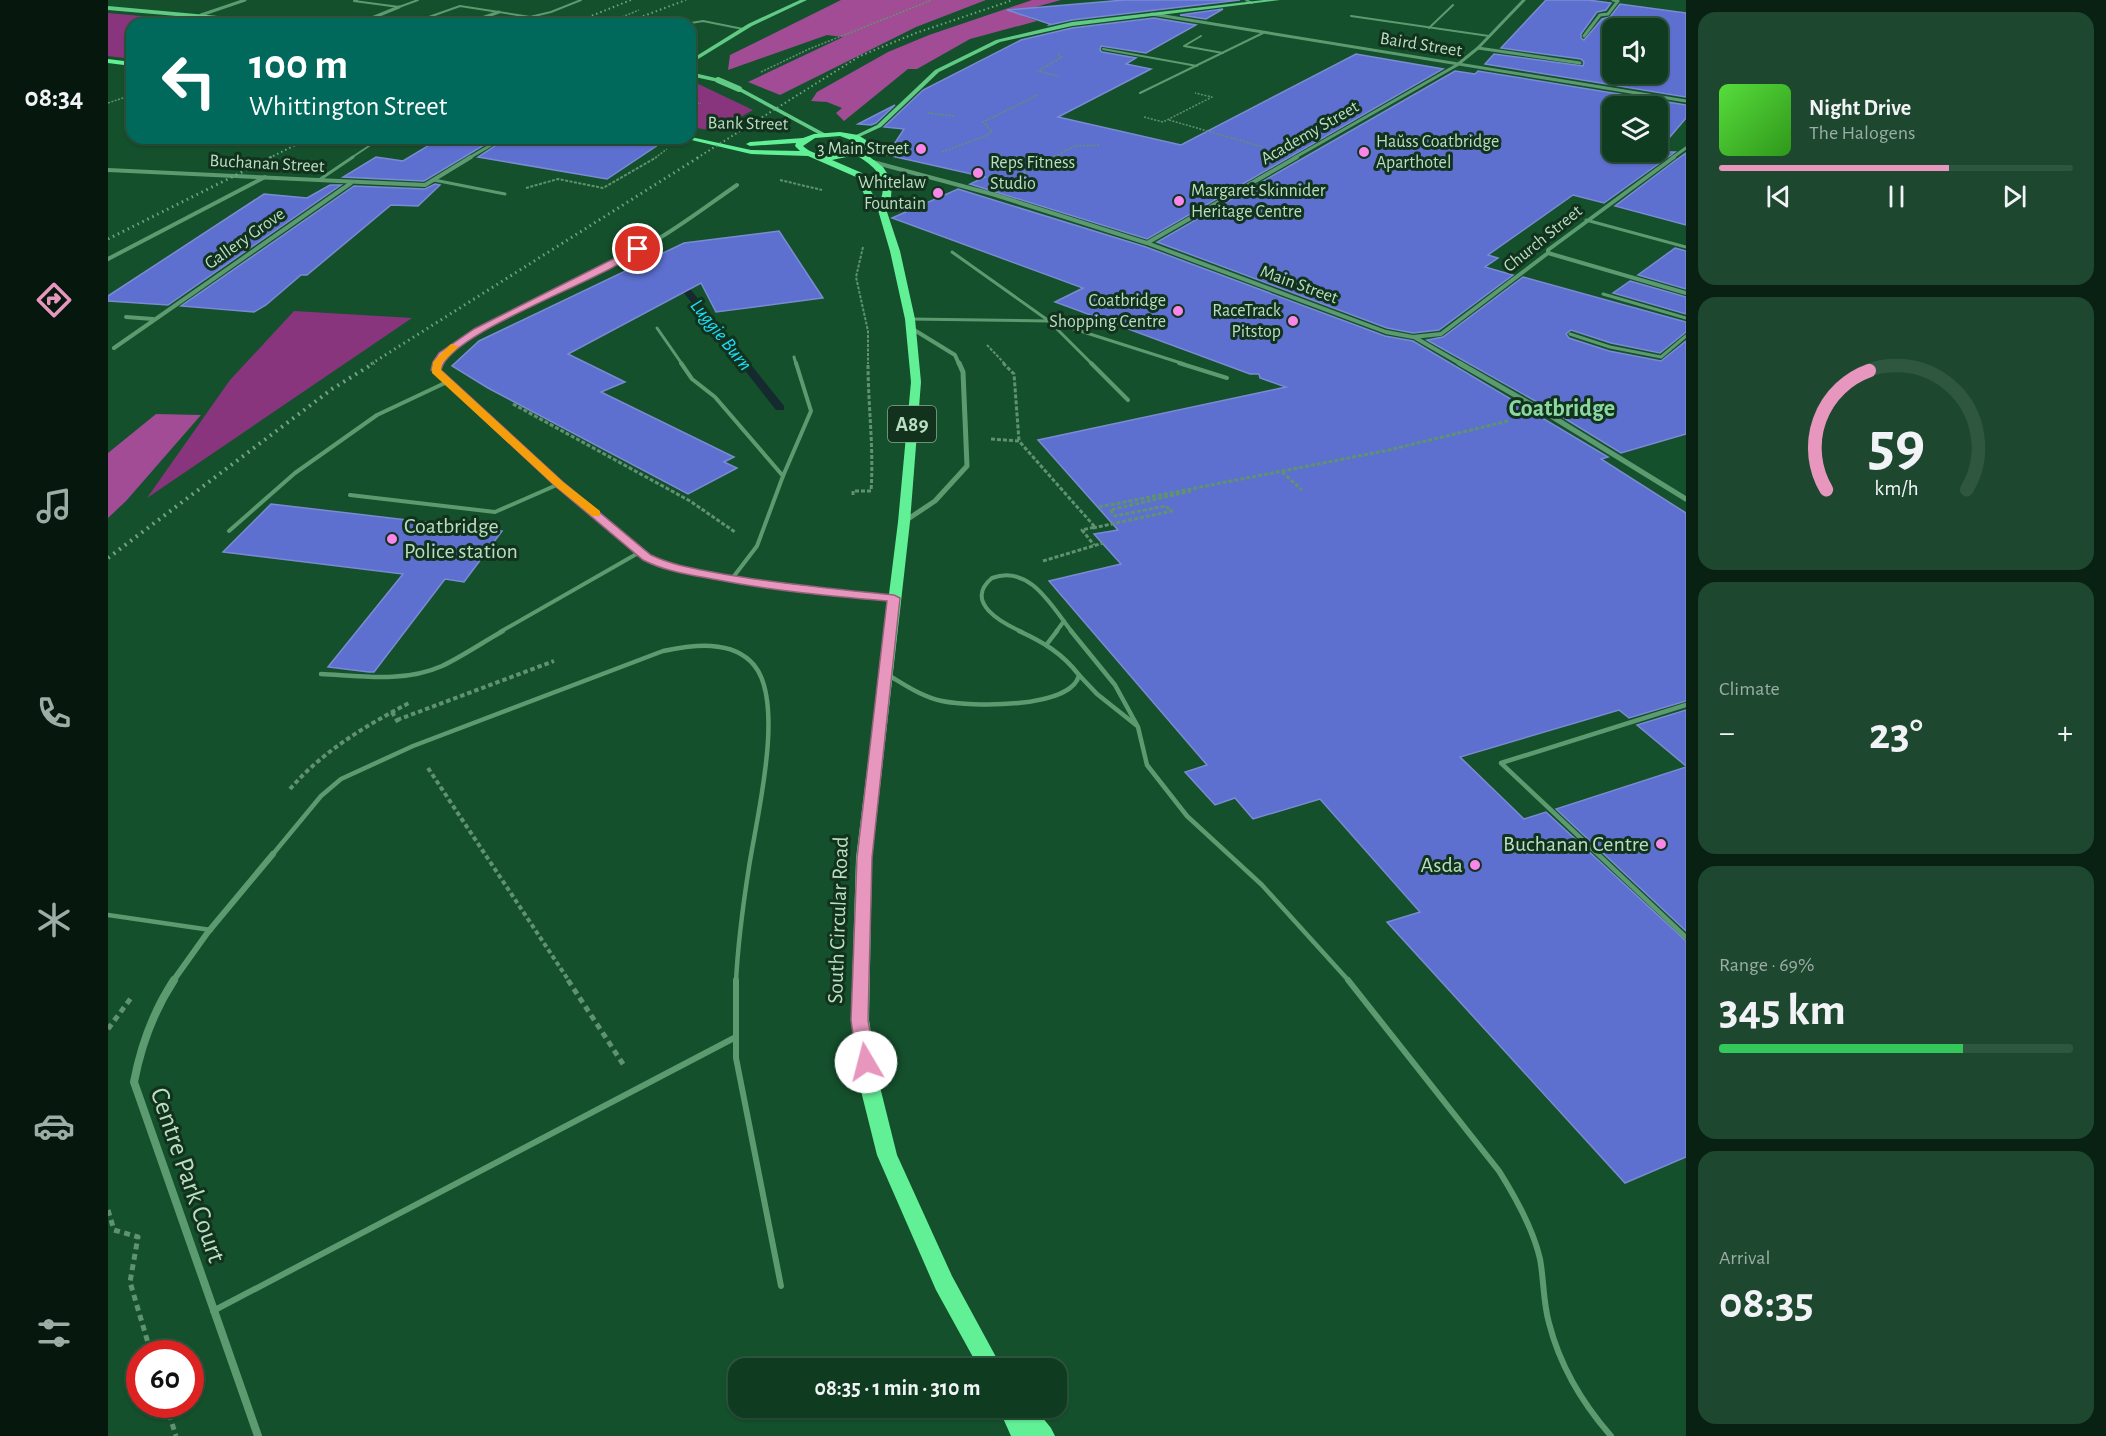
<!DOCTYPE html>
<html lang="en">
<head>
<meta charset="utf-8">
<style>
	body { margin:0; font-family:"Alegreya Sans",sans-serif; background:#1d472e; color:#f1f3f6; height:100vh; display:flex; flex-direction:column; font-size:22px; white-space:nowrap }
	* { box-sizing:border-box; margin:0 }
	p { font-size:20px; color:#9bada5 }
	.icon { flex:none; width:33px; height:33px; fill:none; stroke:currentColor; stroke-width:2; stroke-linecap:round; stroke-linejoin:round }
	.map { position:relative; flex:1; overflow:hidden }
	.panel { display:flex; flex-direction:column; gap:12px; padding:12px; background:#082112; width:420px }
	.panel>* { flex:none }
	.top-card { position:absolute; left:18px; top:18px; width:570px; height:126px; border-radius:18px; box-shadow:0 2px 4px #0004,0 0 0 2px #2f563f; background:#00695c; color:#fff; overflow:hidden }
	.tools { position:absolute; left:1494px; top:18px; display:grid; gap:12px }
	.tools a { display:grid; place-items:center; width:66px; height:66px; border-radius:12px; background:#0f3c21; box-shadow:0 2px 4px #0004,0 0 0 2px #2f563f; font-size:30px }
	.speed { position:absolute; left:18px; top:1340px; display:flex; gap:12px; font-size:30px; font-weight:700; text-align:center }
	.speed>* { display:grid; place-content:center; width:78px; height:78px; border-radius:50%; background:#0f3c21; box-shadow:0 2px 4px #0004,0 0 0 2px #2f563f; line-height:1 }
	.speed .limit { border:9px solid #d22; background:#fff; color:#111 }
	.pin { position:absolute; display:grid; place-items:center; width:51px; height:51px; color:#fff; margin:-26px; border:3px solid #fff; border-radius:50%; box-shadow:0 2px 6px #0007 }
	.me { position:absolute; width:66px; margin:-33px; rotate:352deg; stroke-linejoin:round; filter:drop-shadow(0 0 4px #0008) }
	.turn { display:flex; align-items:center; gap:21px; height:126px; padding:0 24px; font-size:27px }
	.turn .icon { width:78px; height:78px; stroke-width:2.5 }
	.turn b { display:block; font-size:42px; line-height:51px }
	.big { font-size:45px; font-weight:600; line-height:1.1 }
	.panel .widget { flex:1; display:flex; flex-direction:column; justify-content:center; gap:9px; min-width:0; padding:0 21px; border-radius:18px; background:#1d472e }
	.panel .dial { align-items:center; gap:0 }
	.dial svg { height:156px; overflow:visible; fill:none; stroke:#2f563f; stroke-width:7; stroke-linecap:round; text-anchor:middle }
	.dial text { fill:#f1f3f6; stroke:none }
	.song { display:flex; align-items:center; gap:18px }
	.cover { width:72px; height:72px; border-radius:9px; background:linear-gradient(135deg,hsl(110 70% 55%),hsl(110 70% 35%)) }
	.played { height:6px; border-radius:3px; background:linear-gradient(90deg,#e797bd 65%,#2f563f 65%) }
	.keys { display:flex; justify-content:space-around; direction:ltr }
	.heat { display:flex; justify-content:space-between; align-items:center; font-size:33px; direction:ltr }
	.charge { height:9px; border-radius:4px; background:linear-gradient(90deg,#34c759 69%,#2f563f 0) }
	.trip { position:absolute; left:620px; top:1358px; width:339px; height:60px; border-radius:18px; background:#0f3c21; box-shadow:0 2px 4px #0004,0 0 0 2px #2f563f; font-weight:600; line-height:60px; text-align:center }
	main { display:flex; flex:1; min-height:0 }
	.menu { display:flex; flex-direction:column; width:108px; justify-content:space-around; align-items:center; background:#06180d; color:#9bada5 }
	.menu .icon { width:42px; height:42px }
	.menu .current { color:#e797bd }
	.menu b { font-size:27px; color:#f1f3f6 }
	.map>svg:first-child { display:block }
</style>
</head>
<body>
<main>
<nav class="menu">
<b>08:34</b>
<svg class="icon current" aria-label="directions" viewBox="0 0 24 24"><path d="M12 3l9 9-9 9-9-9zM9 14v-3h6M13 9l2 2-2 2"/></svg>
<svg class="icon" aria-label="music" viewBox="0 0 24 24"><path d="M9 18V5l10-2v13"/><circle cx="6" cy="18" r="3"/><circle cx="16" cy="16" r="3"/></svg>
<svg class="icon" aria-label="phone" viewBox="0 0 24 24"><path d="M5 4h4l2 5-3 2q2 4 5 5l2-3 5 2v4C11 20 4 13 5 4z"/></svg>
<svg class="icon" aria-label="climate" viewBox="0 0 24 24"><path d="M12 3v18M4 7l16 10M4 17L20 7"/></svg>
<svg class="icon" aria-label="car" viewBox="0 0 24 24"><path d="M5 17H2v-5l4-1 3-4h7l3 4 3 1v5h-3M9 17h6M6 11h13"/><circle cx="7" cy="17" r="2"/><circle cx="17" cy="17" r="2"/></svg>
<svg class="icon" aria-label="filters" viewBox="0 0 24 24"><path d="M4 7h16M4 17h16"/><circle cx="9" cy="7" r="2"/><circle cx="15" cy="17" r="2"/></svg>
</nav>
<div class="map">
<svg width="1578" height="1436" viewBox="0 0 1578 1436">
	<rect width="100%" height="100%" fill="#14502c"/>
	<g fill="#89357e">
		<polygon points="0,13 120,24 24,24 24,59 0,56"/>
		<polygon points="582,80 645,110 608,131 582,127"/>
		<polygon points="186,311 304,318 39,498 122,380"/>
	</g>
	<g fill="#a24c96">
		<polygon points="733,0 878,0 808,27 672,95 640,82 735,37 719,35 620,70 622,55"/>
		<polygon points="924,0 953,0 924,8 913,15 929,21 862,39 809,69 800,69 736,121 728,113 734,108 719,102 703,101 709,92 780,52 821,35"/>
		<polygon points="48,414 93,415 18,501 0,518 0,453"/>
	</g>
	<g fill="none" stroke-linecap="round" stroke-linejoin="round">
		<polygon fill="#142a2f" fill-rule="evenodd" points="565,275 571,275 676,406 676,410 668,410 565,279"/>
	</g>
	<g fill="#5d70d0" stroke="#7a8bd3" stroke-width="1.5" fill-rule="evenodd">
		<polygon points="1016,0 1132,0 964,20 941,25 942,24 899,10"/>
		<path d="M1438 0H1480L1503 3 1498 10 1489 12 1473 34V38L1476 40 1494 19 1502 17 1512 4 1578 13V97L1377 64 1386 54 1475 66 1476 62 1473 59 1393 48ZM1504 28H1550V74H1504Z"/>
		<polygon points="1115,9 1098,19 1072,15"/>
		<polygon points="1046,18 1088,25 1038,53 993,46 992,50 994,52 1028,58 1018,64 1043,69 950,117 1073,145 1248,54 1335,69 1039,239 862,184 877,177 779,155 796,129 776,127 815,90 913,40 964,28"/>
		<polygon points="1347,71 1367,74 1370,71 1578,105 1578,118 1550,151 1550,106 1504,106 1504,152 1567,152 1496,203 1465,195 1380,255 1390,258 1377,267 1405,275 1331,330 1305,333 1279,328 1049,242"/>
		<polygon points="787,105 768,123 763,125 750,124"/>
		<polygon points="333,138 388,138 316,181 235,177 268,157 295,161"/>
		<polygon points="399,138 498,138 550,145 499,179 370,157"/>
		<polygon points="1578,153 1578,225 1507,206 1568,160"/>
		<polygon points="327,184 332,185 310,206 283,205 199,275 193,275 158,305 146,312 73,306 246,186 317,189"/>
		<polygon points="222,185 233,185 60,305 0,301 0,296 156,194 199,198"/>
		<polygon points="850,189 1038,247 1277,336 1305,341 1500,457 1493,459 1578,513 1578,701 1521,718 1511,710 1352,757 1416,819 1438,812 1578,941 1578,1157 1517,1183 1279,922 1312,912 1212,799 1145,819 1127,798 1107,805 1077,772 1099,765 941,581 1013,564 986,534 1010,530 930,440 1178,387 1152,378 1151,374 1142,374 947,302 975,288 784,218"/>
		<polygon points="671,231 715,298 608,312 593,283 460,354 517,382 493,392 626,457 616,462 629,468 580,494 380,388 344,366 371,341 576,243"/>
		<polygon points="1567,248 1578,251 1578,289 1530,275"/>
		<polygon points="1415,277 1578,322 1578,332 1552,353 1503,343 1463,330 1458,334 1461,338 1501,351 1553,361 1578,341 1578,434 1513,453 1438,407 1319,340 1335,337"/>
		<polygon points="1522,281 1578,297 1578,314 1505,293"/>
		<polygon points="163,504 394,531 356,582 337,579 266,672 261,672 220,667 295,574 115,552"/>
		<polygon points="1578,710 1578,766 1529,725"/>
		<polygon points="1578,767 1578,931 1448,809"/>
	</g>
	<g fill="none" stroke-linecap="round" stroke-linejoin="round">
		<g stroke="#609271" stroke-width="1.5" stroke-dasharray="2 1.5" stroke-linecap="butt">
			<polyline points="514,17 531,10"/>
			<polyline points="950,54 954,57 930,71 950,76"/>
			<polyline points="653,72 701,49 824,0"/>
			<polyline points="0,103 21,96"/>
			<polyline points="582,105 593,103"/>
			<polyline points="820,113 847,116"/>
			<polyline points="1036,117 1055,122 1104,97 1087,93"/>
			<polyline points="1061,120 1155,147"/>
			<polyline points="548,138 558,139"/>
			<polyline points="834,152 880,135 884,131 875,122 930,95"/>
			<polyline points="547,158 559,149"/>
			<polyline points="943,158 967,146 992,145"/>
		</g>
		<g stroke="#609271" stroke-width="2" stroke-dasharray="3 1.5" stroke-linecap="butt">
			<polyline points="911,175 946,157"/>
			<polyline points="672,180 714,190"/>
			<polyline points="418,188 450,179 495,188 549,157"/>
			<polyline points="755,247 748,277 760,331 760,364"/>
			<polyline points="879,345 897,364"/>
		</g>
		<g stroke="#609271" stroke-width="3" stroke-dasharray="4 2" stroke-linecap="butt">
			<polyline points="895,363 906,374 911,441"/>
			<polyline points="405,404 582,501 627,532"/>
			<polyline points="883,439 911,441 987,527 974,530 986,545"/>
			<polyline points="1174,472 1194,490"/>
			<path d="M745 495V491H763C766 448 760 406 760 363"/>
			<polyline points="991,507 1281,450 1400,421"/>
			<polyline points="985,528 1064,511 1057,506 1007,516 1002,510 1083,491"/>
			<polyline points="935,561 995,543"/>
		</g>
		<g stroke="#609271" stroke-width="4" stroke-dasharray="4.5 3" stroke-linecap="butt">
			<polyline points="284,712 291,724"/>
			<polyline points="289,720 446,661"/>
			<polyline points="320,768 461,981"/>
			<path d="M182 789C215 751 257 726 301 703"/>
		</g>
		<g stroke="#609271" stroke-width="5" stroke-dasharray="6 4.5" stroke-linecap="butt">
			<polyline points="460,980 517,1067"/>
			<polyline points="0,1029 23,998"/>
			<polyline points="0,1210 6,1230 30,1237 22,1282 43,1353"/>
			<polyline points="58,1404 68,1436"/>
		</g>
		<g stroke="#5c9b6f" stroke-width="2">
			<polyline points="249,0 246,1 291,7 310,0"/>
			<polyline points="1138,0 1144,3"/>
			<polyline points="1243,16 1381,36"/>
			<polyline points="280,19 304,23 352,6 422,17 443,12 473,0"/>
			<polyline points="577,24 595,21 635,29"/>
			<polyline points="1321,28 1345,5"/>
			<polyline points="1093,36 1076,46 1115,53"/>
			<polyline points="995,49 1089,66"/>
			<polyline points="1032,93 1155,33"/>
			<polyline points="243,158 273,138"/>
		</g>
		<g stroke="#5c9b6f" stroke-width="3">
			<polyline points="211,180 245,157"/>
			<polyline points="326,180 397,194"/>
			<polyline points="1478,220 1578,247"/>
			<polyline points="844,252 941,321 984,364"/>
			<polyline points="1495,294 1578,318"/>
			<polyline points="802,319 941,321 1076,364"/>
			<polyline points="549,328 574,364"/>
			<polyline points="1462,334 1502,347 1553,357 1578,336"/>
			<polyline points="686,357 688,364"/>
		</g>
		<g stroke="#5c9b6f" stroke-width="4">
			<polyline points="573,363 584,379 607,397 675,476 649,546 623,580"/>
			<polyline points="983,363 1020,400"/>
			<polyline points="1071,363 1119,378"/>
			<polyline points="675,476 703,411 688,363"/>
			<polyline points="242,495 387,512 451,484"/>
			<polyline points="121,531 187,473 269,415 339,382"/>
			<polyline points="392,632 532,552"/>
			<path d="M914 632C894 623 855 602 884 578 922 564 944 607 964 632"/>
			<polyline points="948,632 956,621"/>
		</g>
		<g stroke="#5c9b6f" stroke-width="4.5">
			<polyline points="963,631 1007,685 1030,727 1039,765 1079,816 1154,885 1241,981"/>
			<polyline points="939,644 949,631"/>
			<path d="M213 674C253 676 296 683 334 666 355 656 375 642 395 631"/>
			<path d="M780 675C797 685 814 697 834 701 862 707 964 709 971 675 954 653 935 642 911 631"/>
			<polyline points="971,675 989,694 1028,725"/>
			<polyline points="1578,705 1393,763 1578,937"/>
			<path d="M165 854 213 796 233 779 305 746 555 651C584 645 624 639 646 665 678 703 648 820 641 867 635 905 630 943 628 981"/>
			<polyline points="0,915 103,930"/>
		</g>
		<g stroke="#5c9b6f" stroke-width="6">
			<polyline points="628,980 628,1058 673,1286"/>
			<path d="M1240 980 1391 1171C1408 1198 1425 1228 1432 1259 1436 1280 1435 1302 1441 1323 1452 1366 1474 1403 1503 1436"/>
			<polyline points="105,1311 626,1038"/>
		</g>
		<g stroke="#5c9b6f" stroke-width="3">
			<polyline points="1044,14 1578,101"/>
			<polyline points="93,15 137,0"/>
			<polyline points="249,24 291,7"/>
			<polyline points="357,24 391,12"/>
			<polyline points="1476,36 1492,15 1500,14 1510,1 1505,0"/>
			<polyline points="1370,48 1472,63"/>
			<polyline points="361,158 395,138"/>
			<polyline points="1186,158 1349,65 1370,48 1416,0"/>
			<polyline points="1564,158 1578,148"/>
		</g>
		<g stroke="#5c9b6f" stroke-width="4">
			<polyline points="765,162 884,194 1039,243 1278,332 1305,337 1333,334 1440,253 1440,250 1566,157"/>
			<polyline points="0,170 317,185 363,157"/>
			<polyline points="1039,243 1189,157"/>
			<polyline points="1440,253 1578,293"/>
			<polyline points="0,259 157,177"/>
			<polyline points="18,317 45,319"/>
			<polyline points="803,328 847,355 851,364"/>
			<polyline points="1306,337 1353,364"/>
			<polyline points="6,348 243,183"/>
			<path d="M329 364C343 334 511 262 550 239 577 223 603 203 629 185"/>
		</g>
		<g stroke="#5c9b6f" stroke-width="5">
			<polyline points="329,363 328,370 451,484 539,558 574,570 654,585 786,598"/>
			<polyline points="1351,363 1435,411 1578,499"/>
			<polyline points="797,521 827,501 859,466 855,372 851,363"/>
		</g>
		<polyline stroke="#5c9b6f" stroke-width="6" points="65,981 100,932 165,854"/>
		<path stroke="#5c9b6f" stroke-width="8" d="M66 980C45 1012 33 1045 26 1082L150 1436"/>
		<g fill="#61cb85" fill-rule="evenodd">
			<polygon points="692,0 699,0 644,26 582,64 582,60 640,24"/>
			<polygon points="1156,0 1172,0 964,26 892,42 831,72 773,127 749,138 744,137 769,125 827,70 888,40 964,22"/>
			<polygon points="0,6 177,22 180,24 160,24 0,10"/>
			<polygon points="582,72 612,79 613,80 610,82 582,76"/>
			<polygon points="631,87 718,134 719,135 714,136 629,90"/>
		</g>
		<g fill="#62f096" fill-rule="evenodd">
			<polygon points="0,59 24,62 24,66 0,63"/>
			<path d="M732 132 750 135 758 140 759 148 755 152 775 167 784 181 783 198 778 209 792 251 807 319 813 382 802 522 764 858 761 1020 771 1083 789 1155 844 1276 894 1368H871L828 1290 769 1155 751 1083 743 1020 748 858 790 522 803 382 797 319 782 251 770 210 756 194 748 177 700 156 643 154 579 139 583 137 643 150 692 151 687 146 688 143 642 146 638 144 642 142 695 138 706 134ZM732 136 751 143V147C734 156 710 160 695 146L707 138ZM748 155C767 167 781 178 772 202L764 193 754 173 724 160Z"/>
			<polygon points="890,1407 926,1407 943,1428 947,1436 903,1436"/>
		</g>
		<g stroke="#73a283" stroke-width="2" stroke-dasharray="1.5 3" stroke-linecap="butt">
			<polyline points="463,24 523,0"/>
			<polyline points="514,24 578,0"/>
			<polyline points="161,158 202,138"/>
			<polyline points="589,158 752,56 808,33 905,0"/>
		</g>
		<g stroke="#73a283" stroke-width="3" stroke-dasharray="1.5 4" stroke-linecap="butt">
			<polyline points="0,239 164,157"/>
			<polyline points="263,364 591,157"/>
		</g>
		<polyline stroke="#73a283" stroke-width="4" stroke-dasharray="2 5" stroke-linecap="butt" points="0,558 224,389 266,363"/>
		<polyline stroke="#61cb85" stroke-width="6" points="610,80 631,89"/>
	</g>
	<path fill="#e797bd" stroke="#96627b" stroke-width="1.5" d="M527 248 534 249C500 279 340 332 333 370L455 482 543 555C566 566 590 569 615 574 672 584 728 589 786 595L792 598 764 858 760 1020 767 1062 764 1067 758 1069 752 1067 749 1062 743 1020 749 858 779 601C722 596 666 591 610 580 584 575 558 572 535 560L447 486 323 370 325 362 331 353 366 329Z"/>
	<polygon fill="#f59e0b" points="343,344 351,346 334,363 333,370 455,482 492,511 492,516 484,516 447,486 324,373 325,362"/>
	<g fill="#f987e9" stroke="#12321d" stroke-width="2">
		<circle cx="813" cy="149" r="6"/>
		<circle cx="1256" cy="152" r="6"/>
		<circle cx="870" cy="173" r="6"/>
		<circle cx="830" cy="193" r="6"/>
		<circle cx="1071" cy="201" r="6"/>
		<circle cx="1070" cy="311" r="6"/>
		<circle cx="1185" cy="321" r="6"/>
		<circle cx="284" cy="539" r="6"/>
		<circle cx="1553" cy="844" r="6"/>
		<circle cx="1367" cy="865" r="6"/>
	</g>
	<g text-anchor="middle" dominant-baseline="central" stroke-width="6" stroke-linejoin="round" paint-order="stroke">
		<g font-size="18" fill="#b9dec2" stroke="#12321d">
			<text transform="translate(1313 45) rotate(9)">Baird Street</text>
			<text transform="translate(640 124) rotate(1)">Bank Street</text>
			<text transform="translate(1202 133) rotate(-30)">Academy Street</text>
			<text transform="translate(159 164) rotate(3)">Buchanan Street</text>
			<text transform="translate(137 239) rotate(-35)">Gallery Grove</text>
			<text transform="translate(1435 239) rotate(-39)">Church Street</text>
			<text transform="translate(1191 285) rotate(20)">Main Street</text>
		</g>
		<g font-size="18" fill="#b9dec2" stroke="#12321d" text-anchor="end">
			<text x="1268" y="142" text-anchor="start">Haŭss Coatbridge<tspan x="1268" dy="21">Aparthotel</tspan></text>
			<text x="801" y="149">3 Main Street</text>
			<text x="882" y="163" text-anchor="start">Reps Fitness<tspan x="882" dy="21">Studio</tspan></text>
			<text x="818" y="183">Whitelaw<tspan x="818" dy="21">Fountain</tspan></text>
			<text x="1083" y="191" text-anchor="start">Margaret Skinnider<tspan x="1083" dy="21">Heritage Centre</tspan></text>
			<text x="1058" y="301">Coatbridge<tspan x="1058" dy="21">Shopping Centre</tspan></text>
			<text x="1173" y="311">RaceTrack<tspan x="1173" dy="21">Pitstop</tspan></text>
		</g>
		<g font-size="20" font-style="italic" fill="#19defd" stroke="#12321d">
			<text transform="translate(613 335) rotate(51)">Luggie Burn</text>
		</g>
		<rect fill="#12321d" stroke="#87aa90" stroke-width="1.5" x="780" y="406" width="48" height="36" rx="4.5"/>
		<g font-size="21" font-weight="bold" fill="#b9dec2">
			<text x="804" y="424">A89</text>
		</g>
		<g font-size="22" fill="#b9dec2" stroke="#12321d" text-anchor="end">
			<text x="296" y="526" text-anchor="start">Coatbridge<tspan x="296" dy="25">Police station</tspan></text>
			<text x="1541" y="844">Buchanan Centre</text>
			<text x="1355" y="865">Asda</text>
		</g>
		<g font-size="22" fill="#b9dec2" stroke="#12321d">
			<text transform="translate(730 920) rotate(-88)">South Circular Road</text>
		</g>
		<g font-size="24" font-weight="bold" fill="#8bd8a2" stroke="#12321d">
			<text x="1454" y="409">Coatbridge</text>
		</g>
		<g font-size="27" fill="#b9dec2" stroke="#12321d">
			<text transform="translate(80 1175) rotate(71)">Centre Park Court</text>
		</g>
	</g>
</svg>
<div class="tools">
<a><svg class="icon" aria-label="sound" viewBox="0 0 24 24"><path d="M4 9h4l5-4v14l-5-4H4zM17 9q2 3 0 6"/></svg></a>
<a><svg class="icon" aria-label="layers" viewBox="0 0 24 24"><path d="M12 4l9 5-9 5-9-5zM3 14l9 5 9-5"/></svg></a>
</div>
<div class="speed"><div class="limit">60</div></div>
<div class="pin" style="left:530px;top:249px;background:#d93025"><svg class="icon" aria-label="arrive" viewBox="0 0 24 24"><path d="M6 21V4h12l-3 4 3 4H6"/></svg></div>
<svg class="me" style="left:758px;top:1062px" viewBox="-20 -20 40 40"><circle r="19" fill="#fff"/><path d="M0-13L10 11 0 6-10 11z" fill="#e797bd"/></svg>
<div class="trip">08:35 · 1 min · 310 m</div>
<div class="top-card">
<div class="turn"><svg class="icon" aria-label="left" viewBox="0 0 24 24"><path d="M17 20v-9H6M10 6l-5 5 5 5"/></svg><div><b>100 m</b>Whittington Street</div></div>
</div>
</div>
<section class="panel">
<div class="widget">
<div class="song"><i class="cover"></i><div><b>Night Drive</b><p>The Halogens</p></div></div>
<div class="played"></div>
<div class="keys"><svg class="icon" aria-label="previous" viewBox="0 0 24 24"><path d="M18 5L8 12l10 7zM5 5v14"/></svg><svg class="icon" aria-label="pause" viewBox="0 0 24 24"><path d="M8 5v14M16 5v14"/></svg><svg class="icon" aria-label="next" viewBox="0 0 24 24"><path d="M6 5l10 7-10 7zM19 5v14"/></svg></div>
</div>
<div class="widget dial"><svg viewBox="0 0 100 80">
<path d="M14 69A42 42 0 1 1 86 69"/>
<path d="M14 69A42 42 0 0 1 36 8" stroke="#e797bd"/>
<text x="50" y="56" font-size="32" font-weight="700">59</text>
<text x="50" y="72" font-size="11">km/h</text>
</svg></div>
<div class="widget"><p>Climate</p>
<div class="heat"><a>−</a><b class="big">23°</b><a>+</a></div>
</div>
<div class="widget"><p>Range · 69%</p><b class="big">345 km</b><div class="charge"></div></div>
<div class="widget"><p>Arrival</p><b class="big">08:35</b></div>
</section>
</main>
</body>
</html>
